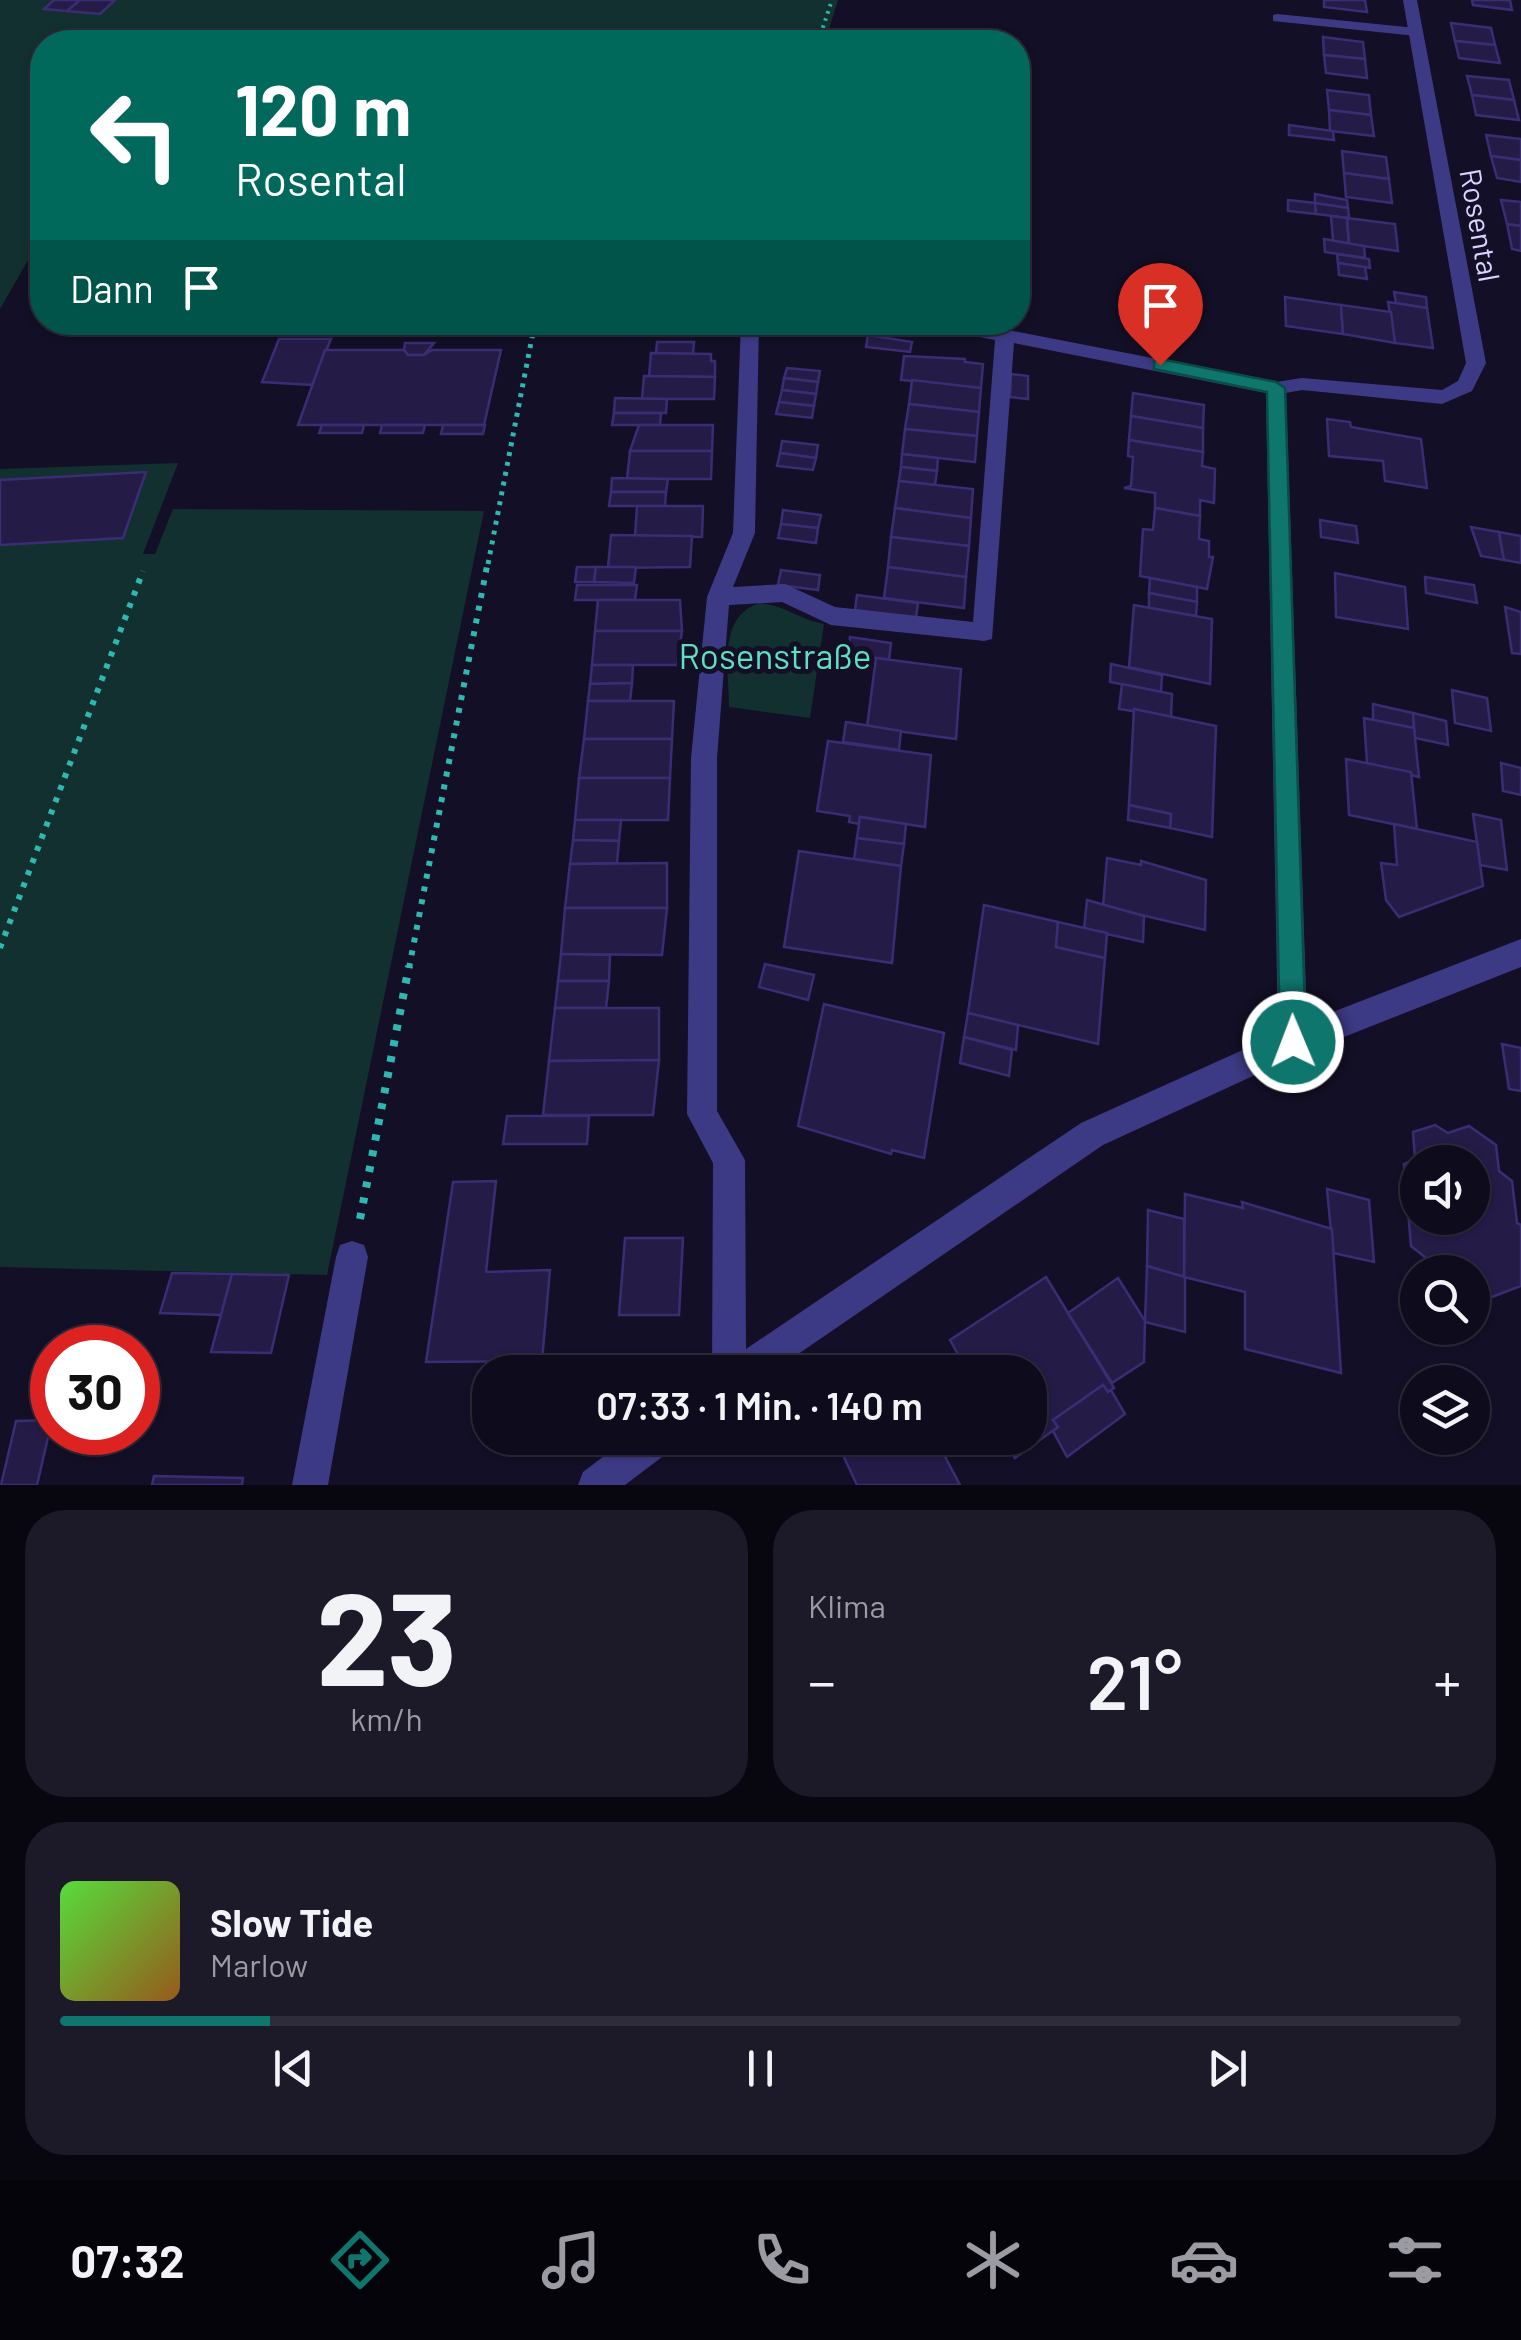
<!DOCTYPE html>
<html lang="de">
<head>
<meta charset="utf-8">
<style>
	body { margin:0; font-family:Barlow,sans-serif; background:#1c1929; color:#f1f3f6; height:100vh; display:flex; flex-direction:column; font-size:38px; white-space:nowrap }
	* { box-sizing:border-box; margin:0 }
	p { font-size:32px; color:#9b9ba3 }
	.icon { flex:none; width:55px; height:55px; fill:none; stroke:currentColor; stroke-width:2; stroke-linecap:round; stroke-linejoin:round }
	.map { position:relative; height:1485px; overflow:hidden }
	.drawer { display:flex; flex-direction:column; gap:25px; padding:25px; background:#08060f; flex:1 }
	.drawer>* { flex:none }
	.banner { position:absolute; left:30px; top:30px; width:1000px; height:305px; border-radius:40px; box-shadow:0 2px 8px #0004,0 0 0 2px #2e2b3b; background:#00695c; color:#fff; overflow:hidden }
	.fabs { position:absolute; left:1400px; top:1145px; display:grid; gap:20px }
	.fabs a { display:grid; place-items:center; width:90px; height:90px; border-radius:50%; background:#0e0b1c; box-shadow:0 2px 8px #0004,0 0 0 2px #2e2b3b; font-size:50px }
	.speed { position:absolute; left:30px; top:1325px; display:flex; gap:20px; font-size:50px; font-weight:700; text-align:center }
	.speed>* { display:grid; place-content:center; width:130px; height:130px; border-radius:50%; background:#0e0b1c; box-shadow:0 2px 8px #0004,0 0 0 2px #2e2b3b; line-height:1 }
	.speed .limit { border:15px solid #d22; background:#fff; color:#111 }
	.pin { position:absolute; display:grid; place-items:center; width:85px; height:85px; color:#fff; margin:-102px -42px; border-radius:50% 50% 50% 0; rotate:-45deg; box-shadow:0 0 10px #0007 }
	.pin .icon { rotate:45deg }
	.me { position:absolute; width:110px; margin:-55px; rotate:359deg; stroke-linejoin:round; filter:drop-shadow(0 0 8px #0008) }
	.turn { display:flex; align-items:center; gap:35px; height:210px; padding:0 40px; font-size:45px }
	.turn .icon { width:130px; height:130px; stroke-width:2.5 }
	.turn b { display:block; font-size:70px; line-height:85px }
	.then { display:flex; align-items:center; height:95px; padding:0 40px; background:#0003; gap:20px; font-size:38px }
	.big { font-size:75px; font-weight:600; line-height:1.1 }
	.drawer .widget { flex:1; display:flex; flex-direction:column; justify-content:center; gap:15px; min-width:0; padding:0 35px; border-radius:40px; background:#1c1929 }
	.drawer .dial { align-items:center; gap:0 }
	.dial b { font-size:130px; line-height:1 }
	.song { display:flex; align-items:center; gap:30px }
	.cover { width:120px; height:120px; border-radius:15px; background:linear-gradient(135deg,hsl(110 70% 55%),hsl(30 70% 35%)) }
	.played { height:10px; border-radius:5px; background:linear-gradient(90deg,#0f766e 15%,#2e2b3b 15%) }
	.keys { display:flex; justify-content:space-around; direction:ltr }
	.heat { display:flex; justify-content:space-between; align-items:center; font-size:55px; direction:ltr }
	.drawer .tiles { flex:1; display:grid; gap:25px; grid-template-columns:1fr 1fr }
	.widget:last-child { grid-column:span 2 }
	.trip { position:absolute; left:472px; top:1355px; width:575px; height:100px; border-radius:40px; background:#0e0b1c; box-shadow:0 2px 8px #0004,0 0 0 2px #2e2b3b; font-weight:600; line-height:100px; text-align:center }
	.menu { display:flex; height:160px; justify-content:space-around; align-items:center; background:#06040b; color:#9b9ba3 }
	.menu .icon { width:70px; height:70px }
	.menu .on { color:#0f766e }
	.menu b { font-size:45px; color:#f1f3f6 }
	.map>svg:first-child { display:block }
</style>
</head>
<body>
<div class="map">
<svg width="1521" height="1485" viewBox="0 0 1521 1485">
	<rect width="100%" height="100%" fill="#130f26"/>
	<g fill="#12302f">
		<polygon points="0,0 838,0 825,42 42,42 42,236 0,309"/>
		<polygon points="178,463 143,554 155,554 173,509 484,511 327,1275 0,1267 0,469"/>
		<path d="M760 603C784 605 801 620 824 624L810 718 729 707C729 670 717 616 760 603Z"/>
	</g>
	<g fill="#241b47" stroke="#3b2d73" stroke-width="2.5" fill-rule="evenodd">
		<polygon points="54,0 80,0 67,11 44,9"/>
		<polygon points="80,0 115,0 100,14 67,11"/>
		<polygon points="1324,0 1365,0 1367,12 1324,7"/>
		<polygon points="1472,0 1510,0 1512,10 1473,5"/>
		<polygon points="1451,23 1491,28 1495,45 1455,41"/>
		<polygon points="1323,37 1363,42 1365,59 1324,55"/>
		<polygon points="1455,41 1495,45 1500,63 1459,58"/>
		<polygon points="1324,55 1365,59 1367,78 1326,73"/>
		<polygon points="1467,76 1509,80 1514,100 1472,95"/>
		<polygon points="1327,90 1369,95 1371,115 1329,110"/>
		<polygon points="1472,95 1514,100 1519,120 1476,115"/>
		<polygon points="1329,110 1371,115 1374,136 1330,131"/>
		<polygon points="1289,125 1333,131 1334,140 1289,135"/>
		<polygon points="1486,135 1521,139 1521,160 1491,156"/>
		<polygon points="1342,151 1386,157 1389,179 1344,173"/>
		<polygon points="1491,156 1521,160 1521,182 1497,178"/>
		<polygon points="1344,173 1389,179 1392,203 1346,197"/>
		<polygon points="1315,194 1347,200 1348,208 1315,203"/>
		<polygon points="1288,200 1315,203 1316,214 1288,211"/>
		<polygon points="1501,200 1521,202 1521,226 1507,224"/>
		<polygon points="1315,203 1348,208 1349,218 1316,214"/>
		<polygon points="1331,216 1347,218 1349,244 1333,241"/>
		<polygon points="1347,218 1395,224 1398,251 1349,244"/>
		<polygon points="1507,224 1521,226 1521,251 1512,249"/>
		<polygon points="1324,239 1364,246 1365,258 1325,252"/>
		<polygon points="1337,254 1369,259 1370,268 1338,263"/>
		<polygon points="1338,263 1365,267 1367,279 1339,275"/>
		<polygon points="1394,292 1426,297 1427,308 1396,303"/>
		<polygon points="1285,297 1341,305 1343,334 1286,326"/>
		<polygon points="1388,302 1427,308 1433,348 1395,343"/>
		<polygon points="1341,305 1391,312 1395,343 1343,334"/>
		<polygon points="631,322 713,322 712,331 630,331"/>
		<polygon points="868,335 912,342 910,352 866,347"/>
		<polygon points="279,339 331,339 312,385 262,382"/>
		<polygon points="657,342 694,342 693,354 656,354"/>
		<polygon points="405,343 434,343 424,355 408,355 404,350"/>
		<polygon points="325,350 404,350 408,355 424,355 432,350 501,350 484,425 298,425"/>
		<polygon points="651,353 711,354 711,361 715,361 715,377 649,376"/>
		<polygon points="904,356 965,359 965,362 983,364 981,388 901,380"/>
		<polygon points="787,368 820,371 818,382 784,378"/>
		<polygon points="1011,374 1028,376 1028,399 1010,397"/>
		<polygon points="644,376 715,377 714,399 642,399"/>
		<polygon points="784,378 818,382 816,394 782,390"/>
		<polygon points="912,380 981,388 979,412 909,404"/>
		<polygon points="782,390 816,394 814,406 779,402"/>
		<polygon points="1133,393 1204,405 1203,428 1131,416"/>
		<polygon points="615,398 667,399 666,413 614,413"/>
		<polygon points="779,402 814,406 812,418 776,414"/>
		<polygon points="909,404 979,412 977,436 905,429"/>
		<polygon points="614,413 661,413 660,425 612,425"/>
		<polygon points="1131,416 1203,428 1203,452 1129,440"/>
		<polygon points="1327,419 1350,422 1351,427 1421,439 1427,488 1385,481 1383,461 1329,456"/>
		<polygon points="322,425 364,425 362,433 319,433"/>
		<polygon points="382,425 425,425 423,433 380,433"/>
		<polygon points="443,425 485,425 483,434 441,434"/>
		<polygon points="639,425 713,425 712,451 630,451"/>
		<polygon points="905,429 977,436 975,462 902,454"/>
		<polygon points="1129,440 1203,452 1202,466 1215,469 1214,503 1200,500 1200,516 1155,508 1155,493 1124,488 1131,486 1133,457 1128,456"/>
		<polygon points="782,441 818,445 816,458 780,453"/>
		<polygon points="630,451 712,451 711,479 627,479"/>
		<polygon points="780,453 816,458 813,470 777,466"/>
		<polygon points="902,454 938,458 937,471 901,467"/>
		<polygon points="901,467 937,471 935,485 899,481"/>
		<polygon points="146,472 123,538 0,545 0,480"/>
		<polygon points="612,478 668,479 666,492 611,492"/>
		<polygon points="899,481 973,489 971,518 895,508"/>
		<polygon points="611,492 666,492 665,506 609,506"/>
		<polygon points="637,506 703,506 702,537 635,536"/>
		<polygon points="895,508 971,518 969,546 891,537"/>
		<polygon points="1155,508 1200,516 1199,539 1209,541 1209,557 1213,557 1207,589 1140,576 1143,529 1153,530"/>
		<polygon points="783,510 821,515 818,528 781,524"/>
		<polygon points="1320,520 1356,526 1358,543 1321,537"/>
		<polygon points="781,524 818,528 816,543 778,538"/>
		<polygon points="1471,527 1499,532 1504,560 1481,556"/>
		<polygon points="1499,532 1521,536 1521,563 1504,560"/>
		<polygon points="611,535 692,536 690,567 608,568"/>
		<polygon points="891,537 969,546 966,577 888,567"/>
		<polygon points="577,567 596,567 594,582 575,582"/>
		<polygon points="596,567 636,567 634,583 594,582"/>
		<polygon points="888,567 966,577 964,608 884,598"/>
		<polygon points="781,570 820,575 818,590 778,585"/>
		<polygon points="1335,573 1405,587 1408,629 1336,617"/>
		<polygon points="1425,577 1474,585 1477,603 1426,593"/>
		<polygon points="1150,578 1197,587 1197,602 1149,593"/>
		<polygon points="577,585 637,585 635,600 575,600"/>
		<polygon points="1149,593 1197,602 1196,616 1149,608"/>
		<polygon points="857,595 918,603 916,618 855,610"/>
		<polygon points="680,600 682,631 595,631 598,600"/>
		<polygon points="1134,605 1212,619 1210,684 1129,667"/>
		<polygon points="1505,607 1521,612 1521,654 1512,653"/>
		<polygon points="595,631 682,631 677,665 592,665"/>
		<polygon points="850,637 891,643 889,660 848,654"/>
		<polygon points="876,658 961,669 956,739 867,727"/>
		<polygon points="1111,664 1162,675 1161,692 1110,682"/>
		<polygon points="592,665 633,665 632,683 590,684"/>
		<polygon points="632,683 630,701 588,701 590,684"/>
		<polygon points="1122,684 1172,694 1171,717 1119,709"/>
		<polygon points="1452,690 1487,698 1491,731 1455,723"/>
		<polygon points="588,701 674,701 672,739 584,739"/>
		<polygon points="1373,704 1413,713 1414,728 1373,720"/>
		<polygon points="1134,709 1216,726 1212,837 1170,828 1171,814 1129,805"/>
		<polygon points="1413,713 1446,721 1448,745 1415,738"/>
		<polygon points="1364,718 1414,728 1419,777 1367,763"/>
		<polygon points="846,722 901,731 899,750 843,742"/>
		<polygon points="584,739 672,739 670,778 579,778"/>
		<polygon points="828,741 931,755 925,827 860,817 859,824 849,822 850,816 817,811"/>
		<polygon points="1346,759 1411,772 1417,829 1349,815"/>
		<polygon points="1501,763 1521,768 1521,795 1503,791"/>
		<polygon points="579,778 670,778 668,820 575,820"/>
		<polygon points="1129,805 1171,814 1170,828 1128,820"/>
		<polygon points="1473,814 1501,820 1507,870 1480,865"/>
		<polygon points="860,817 906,824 904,844 857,838"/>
		<polygon points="575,820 621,820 619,841 573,840"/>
		<polygon points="1394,824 1477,842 1483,886 1399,917 1386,900 1381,863 1397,865"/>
		<polygon points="857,838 904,844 901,866 854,859"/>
		<polygon points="573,840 619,841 617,863 570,864"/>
		<polygon points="799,851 901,866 892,963 784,947"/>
		<polygon points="1107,858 1141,865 1141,861 1206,880 1205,930 1103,906"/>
		<polygon points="667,863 667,908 565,908 570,864"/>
		<polygon points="1087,900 1144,916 1143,942 1084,929"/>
		<polygon points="984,905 1058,922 1056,947 1105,958 1098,1044 968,1013"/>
		<polygon points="565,908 667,908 662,955 561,954"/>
		<polygon points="1058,922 1107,933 1105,958 1056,947"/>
		<polygon points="561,954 610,955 609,981 558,981"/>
		<polygon points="765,964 814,975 808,1000 759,987"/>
		<polygon points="558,981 609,981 606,1008 555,1008"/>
		<polygon points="824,1004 944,1033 924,1158 892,1150 891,1154 798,1126"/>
		<polygon points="555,1008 659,1008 659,1060 549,1061"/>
		<polygon points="968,1013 1018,1025 1016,1050 964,1037"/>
		<polygon points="964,1037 1012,1050 1009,1076 960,1063"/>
		<polygon points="1502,1044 1521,1048 1521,1091 1509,1089"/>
		<polygon points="659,1060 653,1115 543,1115 549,1061"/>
		<polygon points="507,1116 589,1116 587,1144 503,1144"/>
		<path d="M1435 1125 1448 1133 1469 1126 1496 1145 1499 1171 1512 1181 1517 1223 1521 1225V1286L1492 1297 1472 1281V1272H1444L1411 1246 1404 1164 1415 1159 1413 1132ZM1418 1162H1472V1218H1418Z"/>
		<polygon points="496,1181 486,1272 550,1270 542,1361 426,1362 453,1182"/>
		<polygon points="1327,1189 1369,1200 1374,1262 1333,1253"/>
		<polygon points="1185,1194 1243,1208 1242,1202 1332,1229 1341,1373 1245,1349 1245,1292 1184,1277"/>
		<polygon points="1148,1210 1184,1219 1184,1277 1147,1266"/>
		<polygon points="625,1238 683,1238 679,1315 619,1315"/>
		<polygon points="1147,1266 1185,1277 1185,1332 1145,1322"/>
		<polygon points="172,1273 232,1274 221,1315 160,1313"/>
		<polygon points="232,1274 289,1275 271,1353 211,1352"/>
		<polygon points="1046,1277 1114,1388 1108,1392 1103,1385 1053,1420 1058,1427 1015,1458 1004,1438 1030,1438 1030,1372 968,1372 950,1340"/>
		<polygon points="1118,1278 1145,1321 1144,1362 1112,1383 1068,1313"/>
		<polygon points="1103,1385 1108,1392 1111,1390 1125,1414 1067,1457 1053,1431 1058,1427 1053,1420"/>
		<polygon points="52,1420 37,1485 1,1485 16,1421"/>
		<polygon points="835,1438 952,1438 940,1447 960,1485 857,1485"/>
		<polygon points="154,1476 243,1478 242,1485 152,1485"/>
	</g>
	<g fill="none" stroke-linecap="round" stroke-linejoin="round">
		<g stroke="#2fb8b0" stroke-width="4" stroke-dasharray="2.5 5" stroke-linecap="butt">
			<polyline points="128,31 185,42"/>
			<polyline points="818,42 832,0"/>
		</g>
		<polyline stroke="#2fb8b0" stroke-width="5" stroke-dasharray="4 6" stroke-linecap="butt" points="488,564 535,322"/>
		<g stroke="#2fb8b0" stroke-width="6" stroke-dasharray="5 8" stroke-linecap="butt">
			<polyline points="0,948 143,571"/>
			<polyline points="409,968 488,561"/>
		</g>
		<polyline stroke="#2fb8b0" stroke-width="8" stroke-dasharray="6 10" stroke-linecap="butt" points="360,1219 409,966"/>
		<polygon fill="#3d3a85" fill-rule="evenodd" points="1277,14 1416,28 1422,32 1416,36 1273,21 1273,15"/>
		<g fill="#3d3a85" fill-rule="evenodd">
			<path d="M1403 0H1417L1486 363 1472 391 1442 404 1302 390 1286 393 1307 1022 1521 939V967L1301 1054 1103 1145 772 1372H712L713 1163 687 1114 691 758 707 597 733 533 741 322H759L755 533 733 587 785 584 835 607 973 622 995 340 934 328 925 322H967L1276 382 1302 378 1442 390 1458 381 1466 363ZM1014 343 1266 393 1278 1034 1081 1123 746 1349 745 1160 717 1111V758L729 605 782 602 831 625 984 641 992 639Z"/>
			<polygon points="352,1241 364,1245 368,1257 328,1485 292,1485 336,1257 340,1245"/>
			<polygon points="628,1438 675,1438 670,1451 625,1485 578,1485 583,1472"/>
		</g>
	</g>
	<polygon fill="#0f766e" stroke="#0a4d48" stroke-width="2.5" points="1160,359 1276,382 1285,388 1306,1042 1303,1052 1293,1055 1283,1052 1280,1042 1267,392 1154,369 1154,361"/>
	<g text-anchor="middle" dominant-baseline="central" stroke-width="10" stroke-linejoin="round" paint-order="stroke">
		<g font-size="30" fill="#d9d4ff" stroke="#130f26">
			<text transform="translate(1481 225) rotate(80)">Rosental</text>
		</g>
		<g font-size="35" fill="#5fe0c0" stroke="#130f26">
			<text x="775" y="655">Rosenstraße</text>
		</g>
	</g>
</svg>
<div class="fabs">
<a><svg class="icon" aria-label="sound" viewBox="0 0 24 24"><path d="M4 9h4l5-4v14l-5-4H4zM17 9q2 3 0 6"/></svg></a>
<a><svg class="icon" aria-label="search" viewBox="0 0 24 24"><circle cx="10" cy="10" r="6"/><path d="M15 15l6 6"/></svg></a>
<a><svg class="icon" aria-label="layers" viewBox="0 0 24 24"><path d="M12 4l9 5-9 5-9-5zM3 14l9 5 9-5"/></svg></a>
</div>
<div class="speed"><div class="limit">30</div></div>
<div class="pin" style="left:1160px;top:365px;background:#d93025"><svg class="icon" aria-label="arrive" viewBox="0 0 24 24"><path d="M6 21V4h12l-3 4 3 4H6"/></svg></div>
<svg class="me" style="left:1293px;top:1042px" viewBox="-20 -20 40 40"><circle r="17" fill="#0f766e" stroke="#fff" stroke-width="3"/><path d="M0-11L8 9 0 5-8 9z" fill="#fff"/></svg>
<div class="trip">07:33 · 1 Min. · 140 m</div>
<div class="banner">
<div class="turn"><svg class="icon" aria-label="left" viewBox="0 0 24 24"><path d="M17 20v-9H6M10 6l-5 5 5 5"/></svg><div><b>120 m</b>Rosental</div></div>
<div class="then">Dann<svg class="icon" aria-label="arrive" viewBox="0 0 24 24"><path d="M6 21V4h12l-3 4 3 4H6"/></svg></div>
</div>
</div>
<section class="drawer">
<div class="tiles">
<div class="widget dial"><b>23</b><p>km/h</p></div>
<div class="widget"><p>Klima</p>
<div class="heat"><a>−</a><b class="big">21°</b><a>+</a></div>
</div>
<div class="widget">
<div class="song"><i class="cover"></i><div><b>Slow Tide</b><p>Marlow</p></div></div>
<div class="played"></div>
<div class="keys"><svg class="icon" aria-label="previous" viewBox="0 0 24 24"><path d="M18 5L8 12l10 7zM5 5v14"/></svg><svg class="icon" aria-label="pause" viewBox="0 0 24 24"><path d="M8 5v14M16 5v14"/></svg><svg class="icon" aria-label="next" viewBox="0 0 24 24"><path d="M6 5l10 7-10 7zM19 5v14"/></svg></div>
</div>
</div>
</section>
<nav class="menu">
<b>07:32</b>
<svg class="icon on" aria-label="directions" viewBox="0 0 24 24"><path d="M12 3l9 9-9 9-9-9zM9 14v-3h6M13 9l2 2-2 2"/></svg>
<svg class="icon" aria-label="music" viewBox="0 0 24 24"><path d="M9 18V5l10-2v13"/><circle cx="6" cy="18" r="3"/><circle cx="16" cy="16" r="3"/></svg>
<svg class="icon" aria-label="phone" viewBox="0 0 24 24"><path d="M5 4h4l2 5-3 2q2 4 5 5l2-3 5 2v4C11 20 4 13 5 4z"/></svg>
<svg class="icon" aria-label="climate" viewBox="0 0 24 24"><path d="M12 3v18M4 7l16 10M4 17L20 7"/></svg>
<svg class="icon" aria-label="car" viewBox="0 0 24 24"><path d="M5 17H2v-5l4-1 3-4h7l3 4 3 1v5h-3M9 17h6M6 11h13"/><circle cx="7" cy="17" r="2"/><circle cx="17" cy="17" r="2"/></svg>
<svg class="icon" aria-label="filters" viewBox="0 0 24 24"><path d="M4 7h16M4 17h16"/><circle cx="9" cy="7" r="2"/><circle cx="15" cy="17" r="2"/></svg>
</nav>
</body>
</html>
